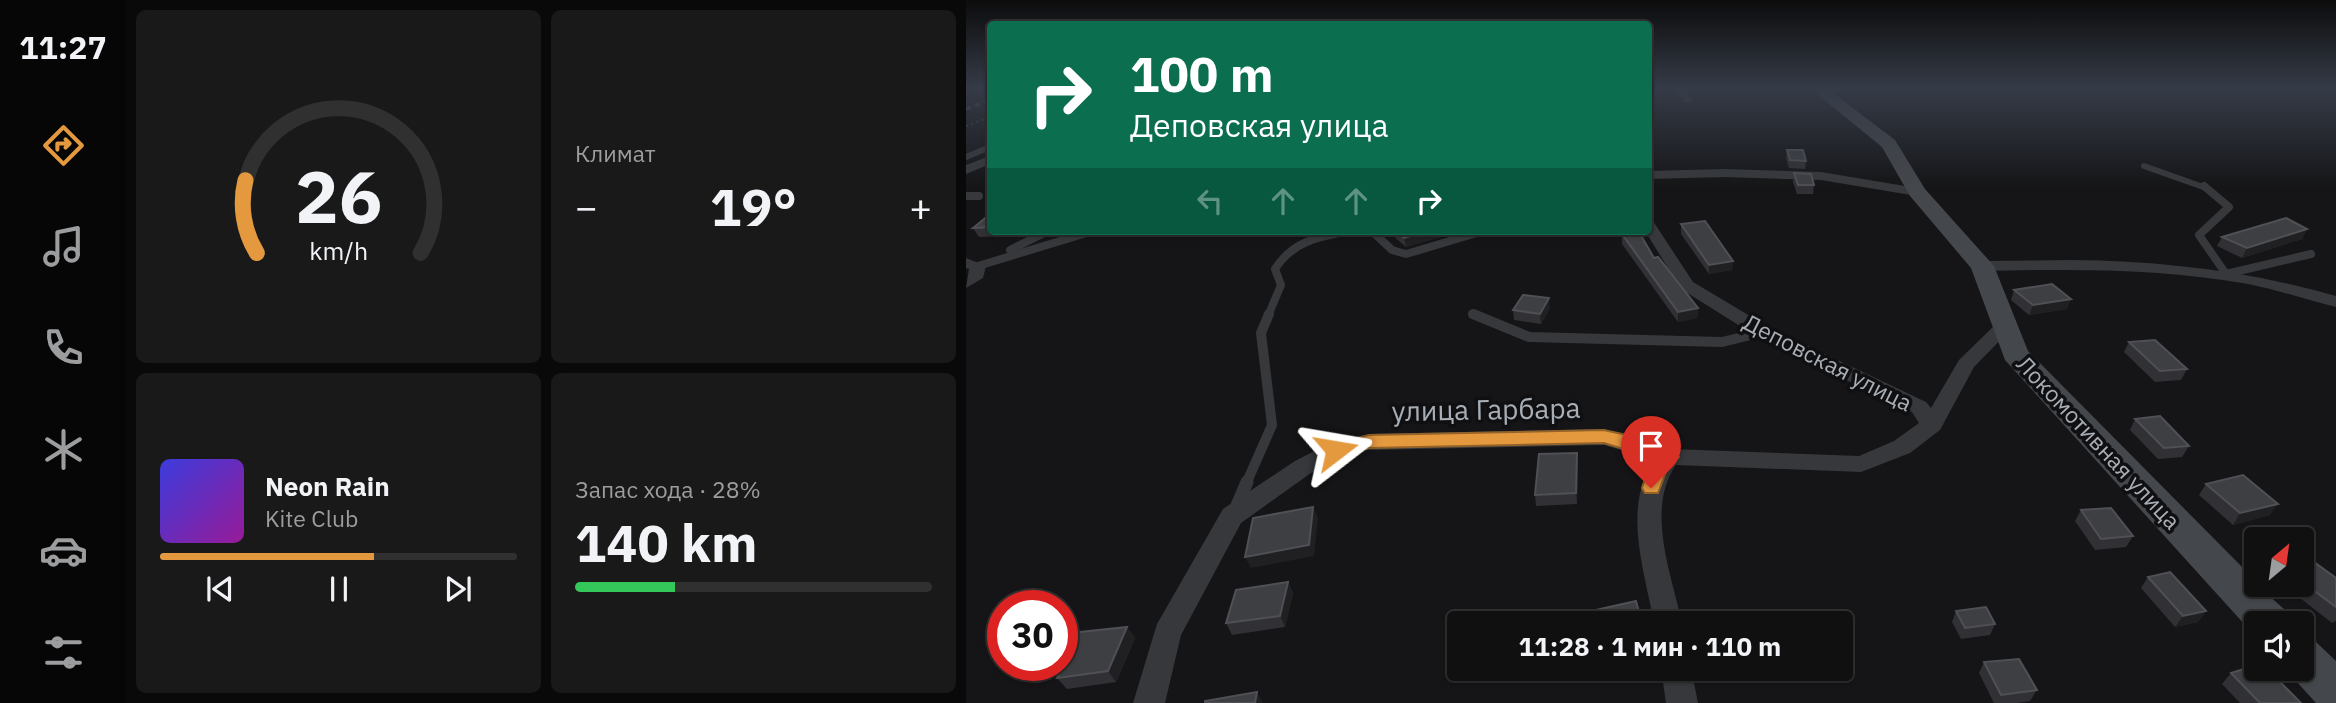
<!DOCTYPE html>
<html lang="ru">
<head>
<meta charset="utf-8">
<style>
	body { margin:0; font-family:"IBM Plex Sans",sans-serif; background:#19191a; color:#f1f3f6; height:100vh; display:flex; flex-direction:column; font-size:26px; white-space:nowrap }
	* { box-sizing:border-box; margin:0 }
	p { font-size:23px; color:#9c9d9f }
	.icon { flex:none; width:38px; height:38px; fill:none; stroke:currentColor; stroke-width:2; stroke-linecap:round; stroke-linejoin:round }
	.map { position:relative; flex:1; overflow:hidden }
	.details { display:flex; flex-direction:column; gap:10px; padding:10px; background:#090909; width:840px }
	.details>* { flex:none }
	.top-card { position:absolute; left:21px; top:21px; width:665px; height:214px; border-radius:7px; box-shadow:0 2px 5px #0004,0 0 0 2px #303031; background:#0b6e4f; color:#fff; overflow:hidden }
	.needle { width:46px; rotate:29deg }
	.tools { position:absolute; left:1278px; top:527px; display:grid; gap:14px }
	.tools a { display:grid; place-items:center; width:70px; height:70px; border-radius:7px; background:#101011; box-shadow:0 2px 5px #0004,0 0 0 2px #303031; font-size:35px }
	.speed { position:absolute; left:21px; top:590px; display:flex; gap:14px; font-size:35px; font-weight:700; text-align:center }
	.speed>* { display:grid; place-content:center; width:91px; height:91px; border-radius:50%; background:#101011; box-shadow:0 2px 5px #0004,0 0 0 2px #303031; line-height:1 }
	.speed .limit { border:10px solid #d22; background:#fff; color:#111 }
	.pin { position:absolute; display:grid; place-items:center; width:60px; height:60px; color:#fff; margin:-72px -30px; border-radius:50% 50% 50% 0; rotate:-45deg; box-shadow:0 0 7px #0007 }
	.pin .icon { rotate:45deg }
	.me { position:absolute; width:77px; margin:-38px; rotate:76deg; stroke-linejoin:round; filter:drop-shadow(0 0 5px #0008) }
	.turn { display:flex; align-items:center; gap:24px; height:147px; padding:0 28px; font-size:32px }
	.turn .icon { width:91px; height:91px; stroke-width:2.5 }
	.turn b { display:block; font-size:49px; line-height:60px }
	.lanes { display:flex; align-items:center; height:66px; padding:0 28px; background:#0003; justify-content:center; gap:35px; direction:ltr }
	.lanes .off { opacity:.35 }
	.big { font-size:52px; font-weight:700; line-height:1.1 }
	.details .widget { flex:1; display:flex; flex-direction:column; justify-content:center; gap:10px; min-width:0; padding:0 24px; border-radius:10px; background:#19191a }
	.details .dial { align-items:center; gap:0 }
	.dial svg { height:182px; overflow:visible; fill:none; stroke:#303031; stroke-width:7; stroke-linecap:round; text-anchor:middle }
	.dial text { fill:#f1f3f6; stroke:none }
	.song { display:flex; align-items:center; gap:21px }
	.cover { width:84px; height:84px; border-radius:10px; background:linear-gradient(135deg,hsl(240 70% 55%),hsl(300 70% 35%)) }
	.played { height:7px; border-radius:4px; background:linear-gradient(90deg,#e4993f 60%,#303031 60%) }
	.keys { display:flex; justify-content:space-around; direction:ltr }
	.heat { display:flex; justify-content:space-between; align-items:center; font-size:38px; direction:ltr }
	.charge { height:10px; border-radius:5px; background:linear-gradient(90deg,#34c759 28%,#303031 0) }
	.details .tiles { flex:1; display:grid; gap:10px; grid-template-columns:repeat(2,1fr) }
	.trip { position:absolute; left:481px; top:611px; width:406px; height:70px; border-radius:7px; background:#101011; box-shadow:0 2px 5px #0004,0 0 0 2px #303031; font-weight:700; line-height:70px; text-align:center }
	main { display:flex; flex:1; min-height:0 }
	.dock { display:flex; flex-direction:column; width:126px; justify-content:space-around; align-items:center; background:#060607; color:#9c9d9f }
	.dock .icon { width:49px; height:49px }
	.dock .on { color:#e4993f }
	.dock b { font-size:32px; color:#f1f3f6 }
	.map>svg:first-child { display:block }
</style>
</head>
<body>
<main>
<nav class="dock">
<b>11:27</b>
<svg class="icon on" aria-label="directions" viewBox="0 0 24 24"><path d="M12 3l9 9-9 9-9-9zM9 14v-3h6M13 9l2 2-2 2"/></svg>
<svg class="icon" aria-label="music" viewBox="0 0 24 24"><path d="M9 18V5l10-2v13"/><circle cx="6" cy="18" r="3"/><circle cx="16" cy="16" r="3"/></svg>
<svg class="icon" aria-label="phone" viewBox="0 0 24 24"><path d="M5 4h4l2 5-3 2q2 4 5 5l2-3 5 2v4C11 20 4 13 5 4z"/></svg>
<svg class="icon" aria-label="climate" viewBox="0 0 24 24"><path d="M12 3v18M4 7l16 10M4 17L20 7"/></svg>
<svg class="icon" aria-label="car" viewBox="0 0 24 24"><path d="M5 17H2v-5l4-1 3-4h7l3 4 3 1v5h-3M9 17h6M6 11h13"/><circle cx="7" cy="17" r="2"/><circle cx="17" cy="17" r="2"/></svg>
<svg class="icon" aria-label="filters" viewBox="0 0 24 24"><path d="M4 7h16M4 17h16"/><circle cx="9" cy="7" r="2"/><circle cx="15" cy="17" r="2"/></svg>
</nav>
<section class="details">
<div class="tiles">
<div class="widget dial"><svg viewBox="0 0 100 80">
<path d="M14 69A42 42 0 1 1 86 69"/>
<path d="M14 69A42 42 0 0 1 9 37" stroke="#e4993f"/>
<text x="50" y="56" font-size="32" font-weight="700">26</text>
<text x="50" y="72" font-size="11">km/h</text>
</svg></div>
<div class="widget"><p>Климат</p>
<div class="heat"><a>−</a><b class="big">19°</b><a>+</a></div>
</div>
<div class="widget">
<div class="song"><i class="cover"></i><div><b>Neon Rain</b><p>Kite Club</p></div></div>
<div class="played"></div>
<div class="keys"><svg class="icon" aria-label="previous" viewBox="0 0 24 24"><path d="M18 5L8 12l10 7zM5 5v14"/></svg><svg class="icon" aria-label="pause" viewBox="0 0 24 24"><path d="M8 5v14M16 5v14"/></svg><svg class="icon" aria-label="next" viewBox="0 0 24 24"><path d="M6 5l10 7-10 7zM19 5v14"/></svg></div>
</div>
<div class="widget"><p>Запас хода · 28%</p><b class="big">140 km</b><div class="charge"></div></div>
</div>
</section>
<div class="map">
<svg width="1370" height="703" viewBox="0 0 1370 703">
	<rect width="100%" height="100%" fill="#151517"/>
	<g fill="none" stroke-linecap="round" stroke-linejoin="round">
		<polyline stroke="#3c3f42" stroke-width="2" stroke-dasharray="2 3.5" stroke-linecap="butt" points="0,126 24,117"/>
		<g stroke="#36383b" stroke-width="6">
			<polyline points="0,157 24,147"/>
			<polyline points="1178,166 1240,188"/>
		</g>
		<g stroke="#36383b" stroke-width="8">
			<polyline points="1238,186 1263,207 1233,235 1260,274 1345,254"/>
			<polyline points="0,196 13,196"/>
			<polyline points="406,231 426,250 440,254 514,232"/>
			<polyline points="44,250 82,231"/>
			<polyline points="12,266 127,231"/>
			<polyline points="507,314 511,316"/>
			<path d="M302 316 315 285 309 269C327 241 352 237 383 231"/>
		</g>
		<g stroke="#36383b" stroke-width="10">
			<polyline points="507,314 563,337 756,342 797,332"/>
			<polyline points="280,484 306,425 295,333 303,314"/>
		</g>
		<polyline stroke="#36383b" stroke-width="13" points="269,510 281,482"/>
		<g fill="#36383b" fill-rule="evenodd">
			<polygon points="708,89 719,89 728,101 719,103"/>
			<polygon points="24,156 24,164 0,174 0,165"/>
			<polygon points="759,169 855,172 951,188 958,192 951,196 855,180 759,177 682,179 682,171"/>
			<path d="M682 220 687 221 727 282 804 328 960 402 965 408 993 360 1031 323 1038 321 1047 327 1008 367 974 430 944 453 895 472 710 465C679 509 706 576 716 623H688C679 572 655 506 689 460L638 445 403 450 377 456 345 473 275 523 215 635 199 703H167L191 624 257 509 329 461 362 444 403 434 638 429 706 449 893 456 928 441 953 423 946 412 790 336 715 289 679 231H682Z"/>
			<polygon points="0,258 20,266 17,278 0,288 3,269 0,268"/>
			<path d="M1106 260C1196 261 1283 271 1370 296V307C1341 300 1312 290 1282 284 1194 268 1105 269 1016 271L1008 266 1016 261Z"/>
			<polygon points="695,668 725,668 732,703 700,703"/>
		</g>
		<g fill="#44474b" fill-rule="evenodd">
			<polygon points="845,89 862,89 929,140 959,189 1028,266 1062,351 1290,581 1290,584 1319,610 1325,623 1290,623 1289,636 1039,360 1005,268 944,196 916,147"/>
			<polygon points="1335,636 1350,642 1370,661 1370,703 1350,703 1320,670 1335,668"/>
		</g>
		<polyline stroke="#494c50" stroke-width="3.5" stroke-dasharray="5 4.5" stroke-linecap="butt" points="0,109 24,100"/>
	</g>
	<g fill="#313135">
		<polygon points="821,150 840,161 839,169 823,168 820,158"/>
		<polygon points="828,173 848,185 847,194 831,194 827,182"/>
		<polygon points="715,224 767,261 766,270 743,274 715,234"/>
		<polygon points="24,227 24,231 44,231 38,236 13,237 7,228"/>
		<polygon points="1341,229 1336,239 1276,258 1251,246 1256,237"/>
		<polygon points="425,231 495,231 440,247 426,235"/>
		<polygon points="656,234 688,258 732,308 731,318 712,322 656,244"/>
		<polygon points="1048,290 1101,309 1063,315 1045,300"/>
		<polygon points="584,308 575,324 548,320 547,310"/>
		<polygon points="1163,342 1221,369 1215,380 1189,382 1158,352"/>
		<polygon points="1169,419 1223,446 1216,457 1192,459 1164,430"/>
		<polygon points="611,453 612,464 611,504 570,506 569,495"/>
		<polygon points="1240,484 1304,515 1267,525 1233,495"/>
		<polygon points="1115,510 1167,536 1160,547 1129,550 1109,521"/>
		<polygon points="1335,563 1370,578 1370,621 1366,623 1316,584 1335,584"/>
		<polygon points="1182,577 1240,611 1232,622 1209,627 1175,588"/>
		<polygon points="322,582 327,593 319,627 266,635 260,623"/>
		<polygon points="990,611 1029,624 1024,635 995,639 986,622"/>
		<polygon points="161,627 169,638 150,682 101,689 91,678"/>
		<polygon points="1018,662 1071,690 1064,701 1051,703 1028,703 1013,673"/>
		<polygon points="1265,673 1335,703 1274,703 1256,684"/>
	</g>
	<g fill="#202023">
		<polygon points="1341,229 1336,239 1276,258 1281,248"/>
		<polygon points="35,231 44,231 38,236"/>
		<polygon points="462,231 495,231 440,247 438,238"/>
		<polygon points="767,261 766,270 743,274 743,265"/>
		<polygon points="583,298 584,308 575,324 574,314"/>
		<polygon points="1105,299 1101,309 1063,315 1067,305"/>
		<polygon points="732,308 731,318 712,322 712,312"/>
		<polygon points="611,453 612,464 611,504 610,493"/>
		<polygon points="1312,504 1304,515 1267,525 1274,513"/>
		<polygon points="347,507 352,518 348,556 285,568 279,557"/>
		<polygon points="322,582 327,593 319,627 314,616"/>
		<polygon points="1240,611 1232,622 1209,627 1217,616"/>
		<polygon points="161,627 169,638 150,682 142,671"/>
		<polygon points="291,692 297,703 289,703"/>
	</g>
	<g fill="#3e3f43" stroke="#4e5055" stroke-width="2">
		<polygon points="821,150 837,150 840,161 824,160"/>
		<polygon points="828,173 845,174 848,185 832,185"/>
		<polygon points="24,214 24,227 7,228"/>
		<polygon points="1320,218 1341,229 1281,248 1256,237"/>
		<polygon points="739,221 767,261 743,265 715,224"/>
		<polygon points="430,231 462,231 438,238"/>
		<polygon points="673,232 688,258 692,257 732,308 712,312 656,234"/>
		<polygon points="1086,284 1105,299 1067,305 1048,290"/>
		<polygon points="557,295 583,298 574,314 547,310"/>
		<polygon points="1189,340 1221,369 1194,371 1163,342"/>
		<polygon points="1194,416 1223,446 1198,448 1169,419"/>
		<polygon points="611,453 610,493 569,495 573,454"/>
		<polygon points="1277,475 1312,504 1274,513 1240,484"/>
		<polygon points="347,507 343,545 279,557 287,518"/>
		<polygon points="1145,508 1167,536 1135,539 1115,510"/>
		<polygon points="1344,559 1370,578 1370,607 1335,581 1335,563"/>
		<polygon points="1204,572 1240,611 1217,616 1182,577"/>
		<polygon points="322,582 314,616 260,623 270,590"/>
		<polygon points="670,601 676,623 614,623 612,614"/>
		<polygon points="1020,607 1029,624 999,628 990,611"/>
		<polygon points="161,627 142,671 91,678 114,632"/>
		<polygon points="1053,659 1071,690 1035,695 1018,662"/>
		<polygon points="1290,665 1290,668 1300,668 1335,703 1294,703 1265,673"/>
		<polygon points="291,692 289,703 239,703 239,701"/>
	</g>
	<linearGradient id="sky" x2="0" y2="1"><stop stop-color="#0c0c0d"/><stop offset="0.47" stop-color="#353b47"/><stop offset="1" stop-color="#353b47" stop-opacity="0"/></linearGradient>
	<rect width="1370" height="188" fill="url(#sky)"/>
	<path fill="#e4993f" stroke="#946329" stroke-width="2" d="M638 430C656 434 703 442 713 457L700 472 692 493H679L676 488 682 469 690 459 638 443 403 448 370 456 360 450 363 445 403 435Z"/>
	<g text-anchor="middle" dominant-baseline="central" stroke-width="7" stroke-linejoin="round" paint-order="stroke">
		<g font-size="23" fill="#a8aeb6" stroke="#101012">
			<text transform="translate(862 362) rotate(27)">Деповская улица</text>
			<text transform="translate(1133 442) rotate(47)">Локомотивная улица</text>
		</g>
		<g font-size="28" fill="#a8aeb6" stroke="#101012">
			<text transform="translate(520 409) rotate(-1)">улица Гарбара</text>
		</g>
	</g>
</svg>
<div class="tools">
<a><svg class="needle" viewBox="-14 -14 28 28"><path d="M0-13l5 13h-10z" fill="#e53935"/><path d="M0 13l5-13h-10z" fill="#9c9d9f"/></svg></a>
<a><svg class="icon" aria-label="sound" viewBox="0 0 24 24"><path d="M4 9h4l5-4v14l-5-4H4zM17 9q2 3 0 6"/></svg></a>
</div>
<div class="speed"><div class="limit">30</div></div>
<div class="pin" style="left:685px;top:488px;background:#d93025"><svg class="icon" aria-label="arrive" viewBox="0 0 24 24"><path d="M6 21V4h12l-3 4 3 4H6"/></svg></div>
<svg class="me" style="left:370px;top:450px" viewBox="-20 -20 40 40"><path d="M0-17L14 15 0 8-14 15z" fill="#e4993f" stroke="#fff" stroke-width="4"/></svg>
<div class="trip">11:28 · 1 мин · 110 m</div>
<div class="top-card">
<div class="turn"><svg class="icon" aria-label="right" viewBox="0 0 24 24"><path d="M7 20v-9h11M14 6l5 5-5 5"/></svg><div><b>100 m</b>Деповская улица</div></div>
<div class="lanes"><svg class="icon off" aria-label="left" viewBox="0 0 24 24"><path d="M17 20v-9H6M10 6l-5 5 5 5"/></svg><svg class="icon off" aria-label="ahead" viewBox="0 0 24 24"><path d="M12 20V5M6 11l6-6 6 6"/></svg><svg class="icon off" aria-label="ahead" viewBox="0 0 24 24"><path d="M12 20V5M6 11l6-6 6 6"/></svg><svg class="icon" aria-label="right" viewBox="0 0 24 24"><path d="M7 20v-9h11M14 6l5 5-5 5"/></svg></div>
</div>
</div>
</main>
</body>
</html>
